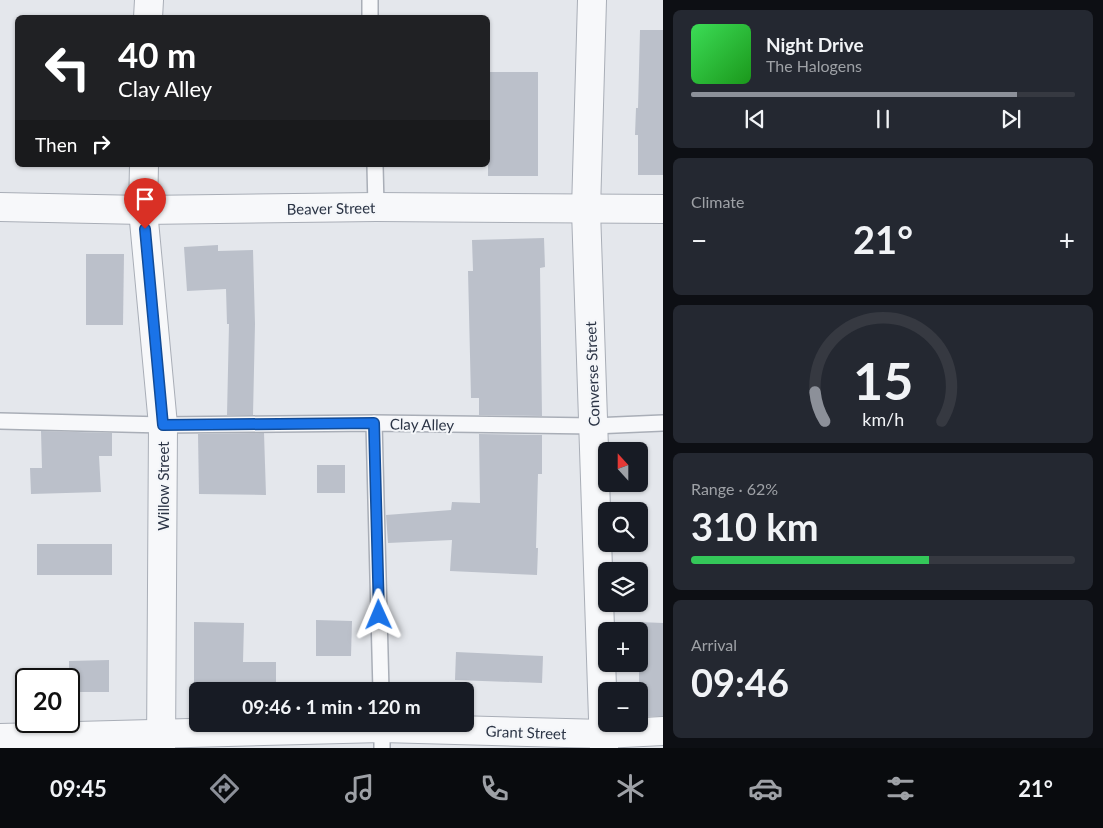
<!DOCTYPE html>
<html lang="en">
<head>
<meta charset="utf-8">
<style>
	body { margin:0; font-family:Lato,sans-serif; background:#242831; color:#f1f3f6; height:100vh; display:flex; flex-direction:column; font-size:19px; white-space:nowrap }
	* { box-sizing:border-box; margin:0 }
	p { font-size:16px; color:#9ea1a6 }
	.icon { flex:none; width:28px; height:28px; fill:none; stroke:currentColor; stroke-width:2; stroke-linecap:round; stroke-linejoin:round }
	.map { position:relative; flex:1; overflow:hidden }
	.side { display:flex; flex-direction:column; gap:10px; padding:10px; background:#0d0f14; width:440px }
	.side>* { flex:none }
	.top-card { position:absolute; left:15px; top:15px; width:475px; height:152px; border-radius:8px; box-shadow:0 1px 4px #0004; background:#202124; color:#fff; overflow:hidden }
	.needle { width:32px; rotate:339deg }
	.tools { position:absolute; left:598px; top:442px; display:grid; gap:10px }
	.tools a { display:grid; place-items:center; width:50px; height:50px; border-radius:8px; background:#171b24; box-shadow:0 1px 4px #0004; font-size:25px }
	.speed { position:absolute; left:15px; top:668px; display:flex; gap:10px; font-size:25px; font-weight:700; text-align:center }
	.speed>* { display:grid; place-content:center; width:65px; height:65px; border-radius:50%; background:#171b24; box-shadow:0 1px 4px #0004; line-height:1 }
	.speed .limit { border:2px solid #111; border-radius:8px; background:#fff; color:#111 }
	.pin { position:absolute; display:grid; place-items:center; width:42px; height:42px; color:#fff; margin:-51px -21px; border-radius:50% 50% 50% 0; rotate:-45deg; box-shadow:0 0 5px #0007 }
	.pin .icon { rotate:45deg }
	.me { position:absolute; width:55px; margin:-28px; rotate:359deg; stroke-linejoin:round; filter:drop-shadow(0 0 4px #0008) }
	.turn { display:flex; align-items:center; gap:18px; height:105px; padding:0 20px; font-size:22px }
	.turn .icon { width:65px; height:65px; stroke-width:2.5 }
	.turn b { display:block; font-size:35px; line-height:42px }
	.then { display:flex; align-items:center; height:48px; padding:0 20px; background:#0003; gap:10px; font-size:19px }
	.big { font-size:38px; font-weight:700; line-height:1.1 }
	.side .card { flex:1; display:flex; flex-direction:column; justify-content:center; gap:8px; min-width:0; padding:0 18px; border-radius:8px; background:#242831 }
	.side .dial { align-items:center; gap:0 }
	.dial svg { height:130px; overflow:visible; fill:none; stroke:#363941; stroke-width:7; stroke-linecap:round; text-anchor:middle }
	.dial text { fill:#f1f3f6; stroke:none }
	.song { display:flex; align-items:center; gap:15px }
	.cover { width:60px; height:60px; border-radius:8px; background:linear-gradient(135deg,hsl(130 70% 55%),hsl(120 70% 35%)) }
	.played { height:5px; border-radius:2px; background:linear-gradient(90deg,#8c9099 85%,#363941 85%) }
	.keys { display:flex; justify-content:space-around; direction:ltr }
	.heat { display:flex; justify-content:space-between; align-items:center; font-size:28px; direction:ltr }
	.charge { height:8px; border-radius:4px; background:linear-gradient(90deg,#34c759 62%,#363941 0) }
	.trip { position:absolute; left:189px; top:682px; width:285px; height:50px; border-radius:8px; background:#171b24; box-shadow:0 1px 4px #0004; font-weight:700; line-height:50px; text-align:center }
	.tabs { display:flex; height:80px; justify-content:space-around; align-items:center; background:#090b0e; color:#9ea1a6 }
	.tabs .icon { width:35px; height:35px }
	.tabs .on { color:#8c9099 }
	.tabs b { font-size:22px; color:#f1f3f6 }
	main { display:flex; flex:1; min-height:0 }
	.map>svg:first-child { display:block }
</style>
</head>
<body>
<main>
<div class="map">
<svg width="663" height="748" viewBox="0 0 663 748">
	<rect width="100%" height="100%" fill="#e4e7ec"/>
	<g fill="#bbc0ca">
		<polygon points="640,30 663,30 663,175 638,175 638,135 635,135 636,108 638,108"/>
		<rect x="488" y="72" width="50" height="104"/>
		<polygon points="544,238 545,267 540,268 542,416 479,415 479,398 471,398 468,271 473,271 472,240"/>
		<polygon points="218,245 218,251 253,250 255,324 253,415 227,415 229,324 227,324 226,289 187,291 184,247"/>
		<polygon points="86,254 124,254 123,325 86,325"/>
		<polygon points="41,431 112,433 112,456 99,456 101,492 31,494 30,468 42,468"/>
		<polygon points="264,433 266,495 199,494 198,434"/>
		<polygon points="479,434 542,435 542,474 538,474 536,548 538,548 537,575 450,571 452,540 388,543 386,515 451,510 452,502 480,503"/>
		<rect x="317" y="465" width="28" height="28"/>
		<rect x="37" y="544" width="75" height="31"/>
		<polygon points="316,620 352,621 351,656 316,656"/>
		<polygon points="194,622 244,623 243,662 276,662 276,691 194,691"/>
		<polygon points="639,622 663,623 663,716 639,717"/>
		<polygon points="456,652 543,656 542,683 455,680"/>
		<polygon points="109,660 109,692 69,692 69,661"/>
	</g>
	<g fill="none" stroke-linecap="round" stroke-linejoin="round">
		<defs>
			<g id="service">
				<polyline points="370,0 370,18"/>
				<polyline points="375,165 376,207"/>
				<polyline points="0,421 163,425 374,423 593,426 663,423"/>
				<polyline points="374,423 381,691"/>
				<polyline points="382,724 382,748"/>
			</g>
			<g id="minor">
				<polyline points="592,0 586,210 604,748"/>
				<polyline points="148,18 149,0"/>
				<polyline points="144,165 143,210 163,425 161,748"/>
				<polyline points="0,207 143,210 376,207 663,209"/>
				<polyline points="0,738 382,728 604,734 663,731"/>
			</g>
		</defs>
		<use href="#service" stroke="#a9aeb7" stroke-width="18"/>
		<use href="#minor" stroke="#a9aeb7" stroke-width="30"/>
		<use href="#service" stroke="#f7f8fa" stroke-width="15"/>
		<use href="#minor" stroke="#f7f8fa" stroke-width="28"/>
	</g>
	<g fill="none" stroke-linecap="round" stroke-linejoin="round">
		<defs>
			<polyline id="route" points="145,229 163,425 374,423 379,615"/>
		</defs>
		<use href="#route" stroke="#114b97" stroke-width="12"/>
		<use href="#route" stroke="#1a73e8" stroke-width="9"/>
	</g>
	<g text-anchor="middle" dominant-baseline="central" stroke-width="4" stroke-linejoin="round" paint-order="stroke">
		<g font-size="15" fill="#2b3445" stroke="#f4f6f9">
			<text transform="translate(331 208) rotate(-1)">Beaver Street</text>
			<text transform="translate(592 374) rotate(-92)">Converse Street</text>
			<text transform="translate(422 424) rotate(1)">Clay Alley</text>
			<text transform="translate(163 486) rotate(-90)">Willow Street</text>
			<text transform="translate(526 732) rotate(2)">Grant Street</text>
		</g>
	</g>
</svg>
<div class="tools">
<a><svg class="needle" viewBox="-14 -14 28 28"><path d="M0-13l5 13h-10z" fill="#e53935"/><path d="M0 13l5-13h-10z" fill="#9ea1a6"/></svg></a>
<a><svg class="icon" aria-label="search" viewBox="0 0 24 24"><circle cx="10" cy="10" r="6"/><path d="M15 15l6 6"/></svg></a>
<a><svg class="icon" aria-label="layers" viewBox="0 0 24 24"><path d="M12 4l9 5-9 5-9-5zM3 14l9 5 9-5"/></svg></a>
<a>+</a>
<a>−</a>
</div>
<div class="speed"><div class="limit">20</div></div>
<div class="pin" style="left:145px;top:229px;background:#d93025"><svg class="icon" aria-label="arrive" viewBox="0 0 24 24"><path d="M6 21V4h12l-3 4 3 4H6"/></svg></div>
<svg class="me" style="left:379px;top:615px" viewBox="-20 -20 40 40"><path d="M0-17L14 15 0 8-14 15z" fill="#1a73e8" stroke="#fff" stroke-width="4"/></svg>
<div class="trip">09:46 · 1 min · 120 m</div>
<div class="top-card">
<div class="turn"><svg class="icon" aria-label="left" viewBox="0 0 24 24"><path d="M17 20v-9H6M10 6l-5 5 5 5"/></svg><div><b>40 m</b>Clay Alley</div></div>
<div class="then">Then<svg class="icon" aria-label="right" viewBox="0 0 24 24"><path d="M7 20v-9h11M14 6l5 5-5 5"/></svg></div>
</div>
</div>
<section class="side">
<div class="card">
<div class="song"><i class="cover"></i><div><b>Night Drive</b><p>The Halogens</p></div></div>
<div class="played"></div>
<div class="keys"><svg class="icon" aria-label="previous" viewBox="0 0 24 24"><path d="M18 5L8 12l10 7zM5 5v14"/></svg><svg class="icon" aria-label="pause" viewBox="0 0 24 24"><path d="M8 5v14M16 5v14"/></svg><svg class="icon" aria-label="next" viewBox="0 0 24 24"><path d="M6 5l10 7-10 7zM19 5v14"/></svg></div>
</div>
<div class="card"><p>Climate</p>
<div class="heat"><a>−</a><b class="big">21°</b><a>+</a></div>
</div>
<div class="card dial"><svg viewBox="0 0 100 80">
<path d="M14 69A42 42 0 1 1 86 69"/>
<path d="M14 69A42 42 0 0 1 8 51" stroke="#8c9099"/>
<text x="50" y="56" font-size="32" font-weight="700">15</text>
<text x="50" y="72" font-size="11">km/h</text>
</svg></div>
<div class="card"><p>Range · 62%</p><b class="big">310 km</b><div class="charge"></div></div>
<div class="card"><p>Arrival</p><b class="big">09:46</b></div>
</section>
</main>
<nav class="tabs">
<b>09:45</b>
<svg class="icon on" aria-label="directions" viewBox="0 0 24 24"><path d="M12 3l9 9-9 9-9-9zM9 14v-3h6M13 9l2 2-2 2"/></svg>
<svg class="icon" aria-label="music" viewBox="0 0 24 24"><path d="M9 18V5l10-2v13"/><circle cx="6" cy="18" r="3"/><circle cx="16" cy="16" r="3"/></svg>
<svg class="icon" aria-label="phone" viewBox="0 0 24 24"><path d="M5 4h4l2 5-3 2q2 4 5 5l2-3 5 2v4C11 20 4 13 5 4z"/></svg>
<svg class="icon" aria-label="climate" viewBox="0 0 24 24"><path d="M12 3v18M4 7l16 10M4 17L20 7"/></svg>
<svg class="icon" aria-label="car" viewBox="0 0 24 24"><path d="M5 17H2v-5l4-1 3-4h7l3 4 3 1v5h-3M9 17h6M6 11h13"/><circle cx="7" cy="17" r="2"/><circle cx="17" cy="17" r="2"/></svg>
<svg class="icon" aria-label="filters" viewBox="0 0 24 24"><path d="M4 7h16M4 17h16"/><circle cx="9" cy="7" r="2"/><circle cx="15" cy="17" r="2"/></svg>
<b>21°</b>
</nav>
</body>
</html>
